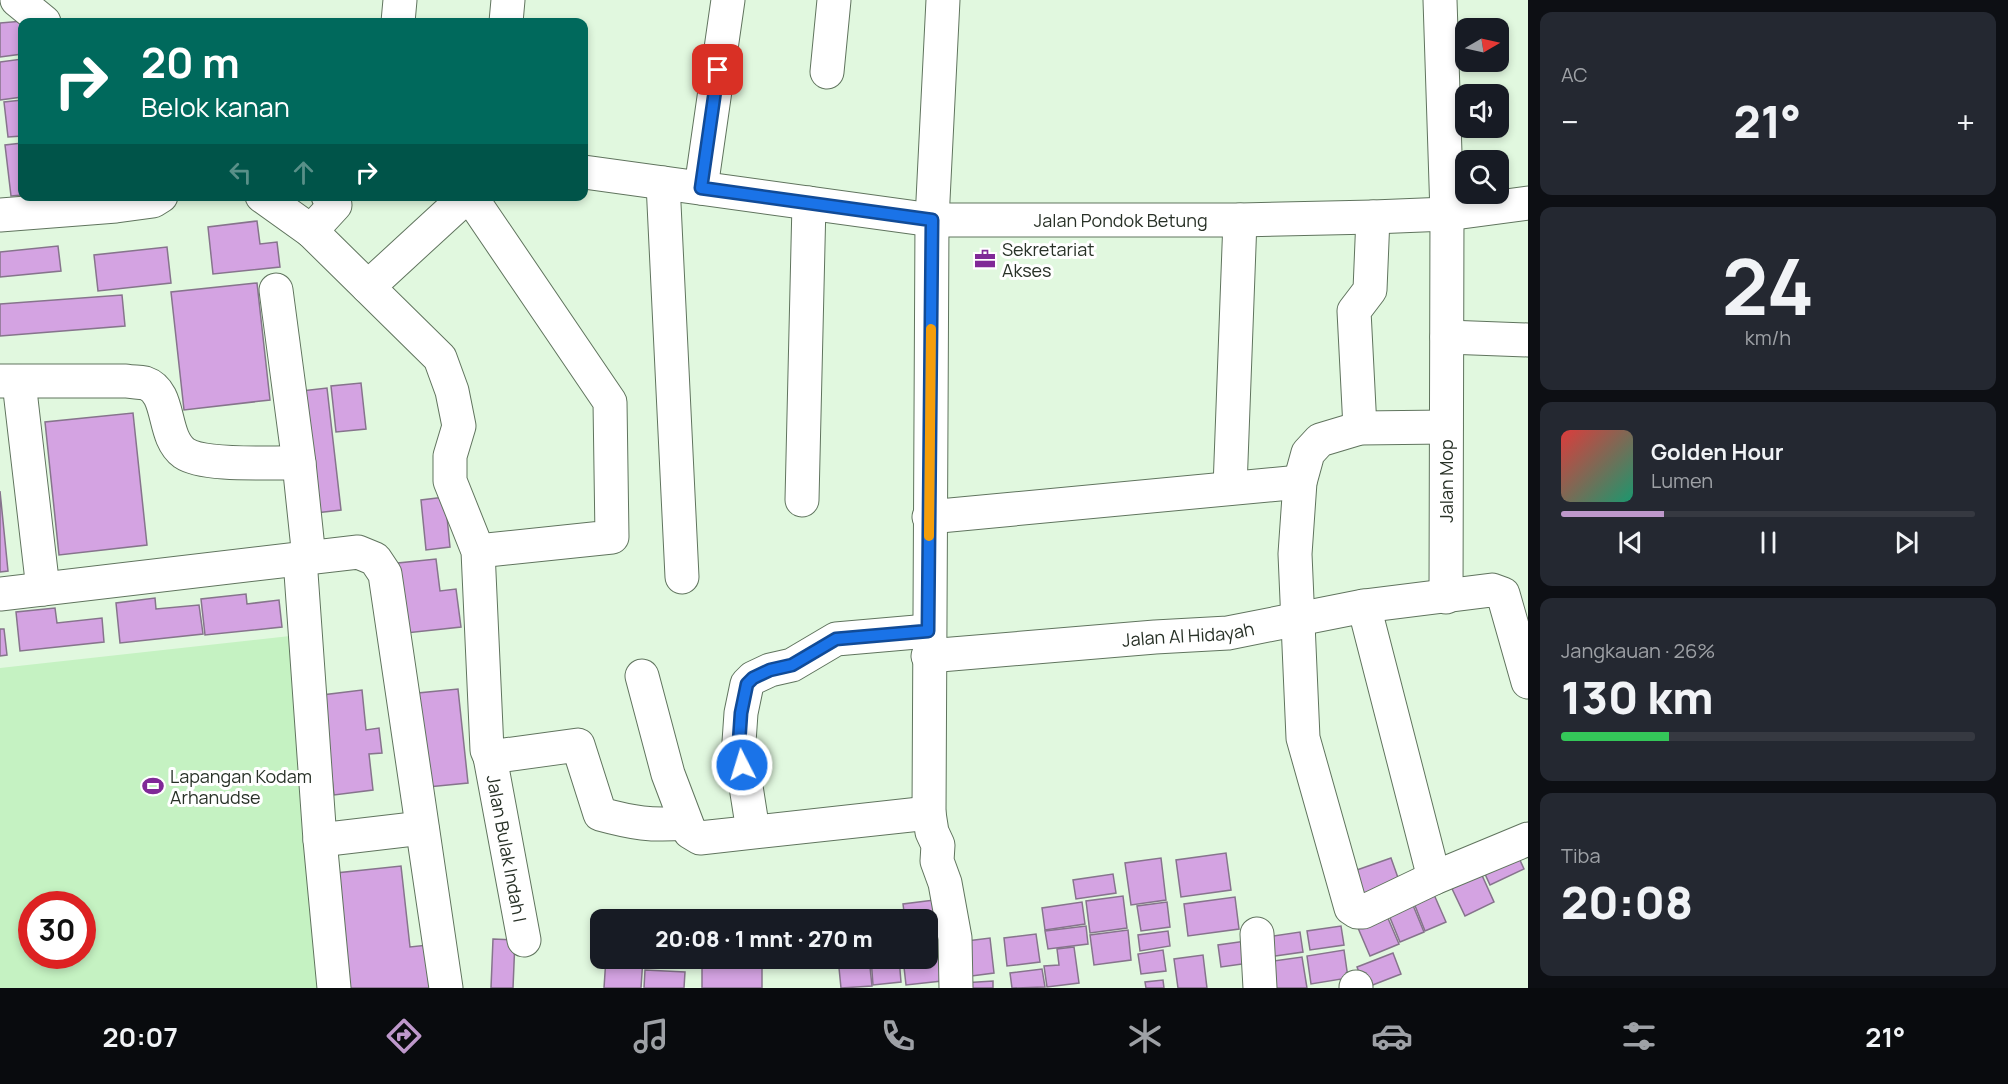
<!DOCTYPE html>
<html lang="id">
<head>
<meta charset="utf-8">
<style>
	body { margin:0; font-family:Manrope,sans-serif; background:#242831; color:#f1f3f6; height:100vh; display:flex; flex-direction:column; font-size:22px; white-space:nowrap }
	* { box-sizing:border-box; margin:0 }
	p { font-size:20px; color:#9ea1a6 }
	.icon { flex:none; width:33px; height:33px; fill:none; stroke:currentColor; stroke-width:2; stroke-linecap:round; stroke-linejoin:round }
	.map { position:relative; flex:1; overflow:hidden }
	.sheet { display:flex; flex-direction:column; gap:12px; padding:12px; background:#0d0f14; width:480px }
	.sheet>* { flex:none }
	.top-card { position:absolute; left:18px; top:18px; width:570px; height:183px; border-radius:12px; box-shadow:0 3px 9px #0003; background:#00695c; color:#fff; overflow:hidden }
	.needle { width:39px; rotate:81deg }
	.tools { position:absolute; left:1455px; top:18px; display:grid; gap:12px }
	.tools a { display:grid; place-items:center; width:54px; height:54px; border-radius:12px; background:#171b24; box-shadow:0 3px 9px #0003; font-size:30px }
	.speed { position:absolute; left:18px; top:891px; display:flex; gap:12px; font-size:30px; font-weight:700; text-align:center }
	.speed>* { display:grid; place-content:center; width:78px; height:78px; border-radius:50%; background:#171b24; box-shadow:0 3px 9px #0003; line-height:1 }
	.speed .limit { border:9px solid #d22; background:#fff; color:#111 }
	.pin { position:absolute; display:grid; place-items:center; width:51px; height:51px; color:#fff; margin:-26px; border-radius:12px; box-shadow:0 3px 9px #0006 }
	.me { position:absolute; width:66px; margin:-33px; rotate:355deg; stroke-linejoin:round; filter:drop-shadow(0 0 4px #0008) }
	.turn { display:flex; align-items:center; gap:21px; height:126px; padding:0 24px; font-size:27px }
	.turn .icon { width:78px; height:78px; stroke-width:2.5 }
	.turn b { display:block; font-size:42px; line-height:51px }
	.lanes { display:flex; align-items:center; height:57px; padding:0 24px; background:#0003; justify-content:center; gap:30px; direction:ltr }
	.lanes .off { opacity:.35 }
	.big { font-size:45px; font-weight:800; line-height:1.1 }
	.sheet .widget { flex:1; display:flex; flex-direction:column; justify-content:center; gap:9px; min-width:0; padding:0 21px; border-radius:12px; background:#242831 }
	.sheet .dial { align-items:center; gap:0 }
	.dial b { font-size:78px; line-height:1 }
	.song { display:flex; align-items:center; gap:18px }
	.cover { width:72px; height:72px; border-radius:9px; background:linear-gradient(135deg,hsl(0 70% 55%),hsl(160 70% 35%)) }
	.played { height:6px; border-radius:3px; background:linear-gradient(90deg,#be98cb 25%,#363941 25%) }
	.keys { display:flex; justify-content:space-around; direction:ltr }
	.heat { display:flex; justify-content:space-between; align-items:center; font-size:33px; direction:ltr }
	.charge { height:9px; border-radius:4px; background:linear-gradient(90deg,#34c759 26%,#363941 0) }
	.trip { position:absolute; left:590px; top:909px; width:348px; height:60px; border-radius:12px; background:#171b24; box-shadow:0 3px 9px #0003; font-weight:800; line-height:60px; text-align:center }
	.dock { display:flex; height:96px; justify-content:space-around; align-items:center; background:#090b0e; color:#9ea1a6 }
	.dock .icon { width:42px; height:42px }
	.dock .on { color:#be98cb }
	.dock b { font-size:27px; color:#f1f3f6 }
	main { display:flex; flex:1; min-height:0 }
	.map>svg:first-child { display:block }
</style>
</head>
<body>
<main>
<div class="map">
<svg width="1528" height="988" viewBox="0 0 1528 988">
	<rect width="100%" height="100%" fill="#e1f8df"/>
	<path fill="#c5f2c2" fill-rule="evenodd" d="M290 636 329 988H0V668ZM32 904H82V956H32Z"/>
	<g fill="#d4a3e2" stroke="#86748c" stroke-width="1.5">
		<polygon points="23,21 22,54 0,57 0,23"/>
		<polygon points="22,59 22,97 0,100 0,62"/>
		<polygon points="22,100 22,136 8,137 4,102"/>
		<polygon points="22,143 22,195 11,196 5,145"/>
		<polygon points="257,221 260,244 277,242 280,267 213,274 208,227"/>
		<polygon points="58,246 61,271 0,277 0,252"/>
		<polygon points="167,247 171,283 98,291 94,255"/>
		<polygon points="257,283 270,400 184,410 171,292"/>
		<polygon points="122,295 125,326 0,336 0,304"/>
		<polygon points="361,383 366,429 336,432 331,386"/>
		<polygon points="327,388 341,510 307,514 293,392"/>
		<polygon points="133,413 147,545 59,555 45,422"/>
		<polygon points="0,491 8,571 0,572"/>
		<polygon points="445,497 450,547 426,550 421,500"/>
		<polygon points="436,559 440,591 456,589 461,627 406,633 398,563"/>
		<polygon points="246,594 247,604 279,600 282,627 205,635 201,599"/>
		<polygon points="155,598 156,609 199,605 203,634 120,643 116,603"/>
		<polygon points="55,608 57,623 102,618 104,642 20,651 16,612"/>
		<polygon points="0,629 4,629 7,655 0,656"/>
		<polygon points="458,689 468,783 428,787 418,693"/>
		<polygon points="362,690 366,730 379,728 382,753 369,754 373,790 334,795 322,695"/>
		<polygon points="1514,847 1524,869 1490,885 1480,863"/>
		<polygon points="1226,853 1231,890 1181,897 1176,860"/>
		<polygon points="1161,858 1166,900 1131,905 1125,863"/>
		<polygon points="1391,858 1402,889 1365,902 1354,871"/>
		<polygon points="1476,862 1494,902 1465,916 1446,876"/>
		<polygon points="401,866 410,947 428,945 433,988 349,988 336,873"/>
		<polygon points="1113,874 1116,893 1076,899 1073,880"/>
		<polygon points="1432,890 1446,922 1425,931 1412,898"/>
		<polygon points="1123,896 1127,928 1090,933 1086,901"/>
		<polygon points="1235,897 1239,929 1188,936 1184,904"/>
		<polygon points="1410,898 1424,932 1400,942 1386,908"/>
		<polygon points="942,899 947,934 927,937 927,920 905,920 903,904"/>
		<polygon points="1082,902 1085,924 1045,930 1042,908"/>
		<polygon points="1167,902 1170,927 1141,931 1137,906"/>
		<polygon points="1384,909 1399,944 1370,956 1355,921"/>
		<polygon points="1086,926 1088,944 1048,949 1045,931"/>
		<polygon points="1341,926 1344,945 1310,950 1307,931"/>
		<polygon points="1128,930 1131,960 1094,965 1090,935"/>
		<polygon points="1168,931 1170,946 1140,951 1138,935"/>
		<polygon points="1300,932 1303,952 1269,957 1267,937"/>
		<polygon points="1036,934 1040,962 1007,966 1004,938"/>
		<polygon points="990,938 994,973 964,977 959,942"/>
		<polygon points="493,939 515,940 513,988 491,988"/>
		<polygon points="1253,940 1256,962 1221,967 1218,945"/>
		<polygon points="946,941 951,980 906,985 903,958 927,958 927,943"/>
		<polygon points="1074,947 1079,983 1047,987 1044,966 1059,965 1057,949"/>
		<polygon points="1163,950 1166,971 1141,974 1138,954"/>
		<polygon points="1344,950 1348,978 1311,984 1307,956"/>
		<polygon points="1393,953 1401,974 1365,988 1357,967"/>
		<polygon points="1203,955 1207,988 1178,988 1174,959"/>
		<polygon points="1302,957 1307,988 1271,988 1267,962"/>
		<polygon points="606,958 643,958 641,988 604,988"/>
		<rect x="702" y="958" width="60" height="30"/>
		<polygon points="838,958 869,958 872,986 841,988"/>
		<polygon points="871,958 899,958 901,982 873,985"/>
		<polygon points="1042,969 1045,987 1012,988 1010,973"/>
		<polygon points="645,970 685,972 684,988 644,988"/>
		<polygon points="1163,980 1164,988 1146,988 1145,982"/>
		<polygon points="993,981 993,988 963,988 962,983"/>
	</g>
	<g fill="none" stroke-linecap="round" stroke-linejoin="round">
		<defs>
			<g id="minor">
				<polyline points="17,0 44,22"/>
				<polyline points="943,0 932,220 929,813 932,832 938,845 937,861 945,883 955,938 956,988"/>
				<polyline points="1440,0 1447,214 1446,597"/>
				<polyline points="398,22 400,0"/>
				<polyline points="506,22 508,0"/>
				<polyline points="827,72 834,0"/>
				<path id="s1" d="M584 172 932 220H1240L1373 217 1447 214 1528 203"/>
				<polyline points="663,183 682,577"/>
				<polyline points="701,188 728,0"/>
				<polyline points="262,196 311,231"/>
				<path d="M328 196 335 205 311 231 440 358 452 391 459 426 450 456V481L478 551 487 750 490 757 578 745 600 814C633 823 651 826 686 823"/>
				<polyline points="470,196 610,402 612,537 478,551"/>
				<polyline points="0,215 116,206 153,201 161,196"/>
				<polyline points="368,287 467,196"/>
				<polyline points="276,290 299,463"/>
				<polyline points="1447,337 1528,340"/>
				<path d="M0 381H126C132 382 139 382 145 383 172 392 161 436 184 453 204 467 274 462 299 463L309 558"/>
				<polyline points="19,382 43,589"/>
				<polyline points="1360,428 1354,311 1370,290 1373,217"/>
				<polyline points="1230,488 1240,220"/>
				<polyline points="802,500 809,203"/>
				<polyline points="929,517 1300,482"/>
				<polyline points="300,559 320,840 334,988"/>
				<polyline points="0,594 358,552 375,559 385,574 446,988"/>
				<polyline points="1364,606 1434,878 1528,839"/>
				<path id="s2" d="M928 656 1155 637 1228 633 1364 606 1492 590 1503 594 1528 682"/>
				<polyline points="642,676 668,774 690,832 700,838 929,813"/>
				<path id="s3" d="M490 757 524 940"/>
				<polyline points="753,831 739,742 741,713 747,684 753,678 770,670 792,665 836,639 928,631"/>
				<polyline points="320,840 422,828"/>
				<polyline points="1434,878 1363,912 1357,912 1351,908 1303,738 1295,554 1300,482 1308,453 1320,440 1360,428 1446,427"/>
				<polyline points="1257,934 1260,988"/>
				<polyline points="1356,988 1356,987"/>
			</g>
		</defs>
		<use href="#minor" stroke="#60745e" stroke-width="35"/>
		<use href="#minor" stroke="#fff" stroke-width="33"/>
	</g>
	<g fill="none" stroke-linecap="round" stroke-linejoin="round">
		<defs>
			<polyline id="route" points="718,70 701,188 932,220 928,631 836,639 792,665 770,670 753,678 747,684 741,713 739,742 742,765"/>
		</defs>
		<use href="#route" stroke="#114b97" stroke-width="15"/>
		<use href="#route" stroke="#1a73e8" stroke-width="10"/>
		<polyline stroke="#f59e0b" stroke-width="10" points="929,536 931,329"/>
	</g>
	<defs>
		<symbol id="office-bare" viewBox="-9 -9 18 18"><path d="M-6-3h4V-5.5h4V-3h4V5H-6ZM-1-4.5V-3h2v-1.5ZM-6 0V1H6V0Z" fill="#802997" stroke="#fff" stroke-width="2.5" paint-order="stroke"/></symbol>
		<symbol id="stadium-bare" viewBox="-9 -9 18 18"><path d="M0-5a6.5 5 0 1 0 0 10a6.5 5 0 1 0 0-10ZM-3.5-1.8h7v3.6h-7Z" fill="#802997" stroke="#fff" stroke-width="2.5" paint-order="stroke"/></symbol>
	</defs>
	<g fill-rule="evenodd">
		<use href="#office-bare" x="970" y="244" width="30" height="30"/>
		<use href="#stadium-bare" x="138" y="771" width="30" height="30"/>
	</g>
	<g text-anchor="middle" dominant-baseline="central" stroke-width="6" stroke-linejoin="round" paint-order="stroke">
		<g font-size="18" fill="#283127" stroke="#fff">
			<text stroke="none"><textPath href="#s1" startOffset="540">Jalan Pondok Betung</textPath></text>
			<text transform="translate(1446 481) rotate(-90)">Jalan Mop</text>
			<text stroke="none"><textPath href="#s2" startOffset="261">Jalan Al Hidayah</textPath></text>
			<text stroke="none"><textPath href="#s3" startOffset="93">Jalan Bulak Indah I</textPath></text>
		</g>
		<g font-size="18" fill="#283127" stroke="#fff" text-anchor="start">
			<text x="1002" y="249">Sekretariat<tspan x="1002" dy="21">Akses</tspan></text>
			<text x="170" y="776">Lapangan Kodam<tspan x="170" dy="21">Arhanudse</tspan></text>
		</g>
	</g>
</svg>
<div class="tools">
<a><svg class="needle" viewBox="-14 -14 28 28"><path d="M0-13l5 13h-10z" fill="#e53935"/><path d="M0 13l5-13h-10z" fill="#9ea1a6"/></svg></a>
<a><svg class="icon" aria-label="sound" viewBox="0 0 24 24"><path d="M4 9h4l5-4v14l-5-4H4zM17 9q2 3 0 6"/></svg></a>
<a><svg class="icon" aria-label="search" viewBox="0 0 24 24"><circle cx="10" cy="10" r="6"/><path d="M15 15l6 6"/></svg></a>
</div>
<div class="speed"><div class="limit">30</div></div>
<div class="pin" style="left:718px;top:70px;background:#d93025"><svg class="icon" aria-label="arrive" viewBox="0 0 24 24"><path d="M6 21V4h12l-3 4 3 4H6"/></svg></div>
<svg class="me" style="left:742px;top:765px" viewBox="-20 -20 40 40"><circle r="17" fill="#1a73e8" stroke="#fff" stroke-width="3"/><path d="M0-11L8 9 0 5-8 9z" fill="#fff"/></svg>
<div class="trip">20:08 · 1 mnt · 270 m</div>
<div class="top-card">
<div class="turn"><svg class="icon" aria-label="right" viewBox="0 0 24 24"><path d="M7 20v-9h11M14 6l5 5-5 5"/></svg><div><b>20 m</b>Belok kanan</div></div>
<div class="lanes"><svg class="icon off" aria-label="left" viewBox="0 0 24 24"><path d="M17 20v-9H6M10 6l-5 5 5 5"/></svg><svg class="icon off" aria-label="ahead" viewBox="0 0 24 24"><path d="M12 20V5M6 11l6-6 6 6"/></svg><svg class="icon" aria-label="right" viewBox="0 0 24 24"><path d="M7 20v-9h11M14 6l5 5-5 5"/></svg></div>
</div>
</div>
<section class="sheet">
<div class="widget"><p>AC</p>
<div class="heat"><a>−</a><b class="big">21°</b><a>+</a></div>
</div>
<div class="widget dial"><b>24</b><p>km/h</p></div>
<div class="widget">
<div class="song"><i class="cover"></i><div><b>Golden Hour</b><p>Lumen</p></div></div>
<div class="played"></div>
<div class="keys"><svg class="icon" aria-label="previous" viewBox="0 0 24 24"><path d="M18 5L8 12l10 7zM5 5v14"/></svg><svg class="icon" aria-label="pause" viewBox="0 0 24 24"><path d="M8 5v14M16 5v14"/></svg><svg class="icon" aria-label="next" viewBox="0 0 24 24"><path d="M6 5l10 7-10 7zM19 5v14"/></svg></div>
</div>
<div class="widget"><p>Jangkauan · 26%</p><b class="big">130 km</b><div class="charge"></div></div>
<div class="widget"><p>Tiba</p><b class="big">20:08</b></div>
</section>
</main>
<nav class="dock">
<b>20:07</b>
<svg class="icon on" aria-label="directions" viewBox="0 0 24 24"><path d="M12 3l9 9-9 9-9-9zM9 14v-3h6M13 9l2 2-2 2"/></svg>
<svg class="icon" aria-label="music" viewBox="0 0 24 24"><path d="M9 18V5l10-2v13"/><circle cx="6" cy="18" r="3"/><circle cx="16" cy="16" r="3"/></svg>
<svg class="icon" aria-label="phone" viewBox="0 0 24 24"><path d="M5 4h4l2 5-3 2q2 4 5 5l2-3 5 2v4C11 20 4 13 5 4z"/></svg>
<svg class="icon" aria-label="climate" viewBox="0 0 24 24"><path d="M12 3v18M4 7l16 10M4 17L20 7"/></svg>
<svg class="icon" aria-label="car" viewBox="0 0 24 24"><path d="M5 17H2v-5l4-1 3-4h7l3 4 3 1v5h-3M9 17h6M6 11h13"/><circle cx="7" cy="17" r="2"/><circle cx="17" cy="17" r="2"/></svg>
<svg class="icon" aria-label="filters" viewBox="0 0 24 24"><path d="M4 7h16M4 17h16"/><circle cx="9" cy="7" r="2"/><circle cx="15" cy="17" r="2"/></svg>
<b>21°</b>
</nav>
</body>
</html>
